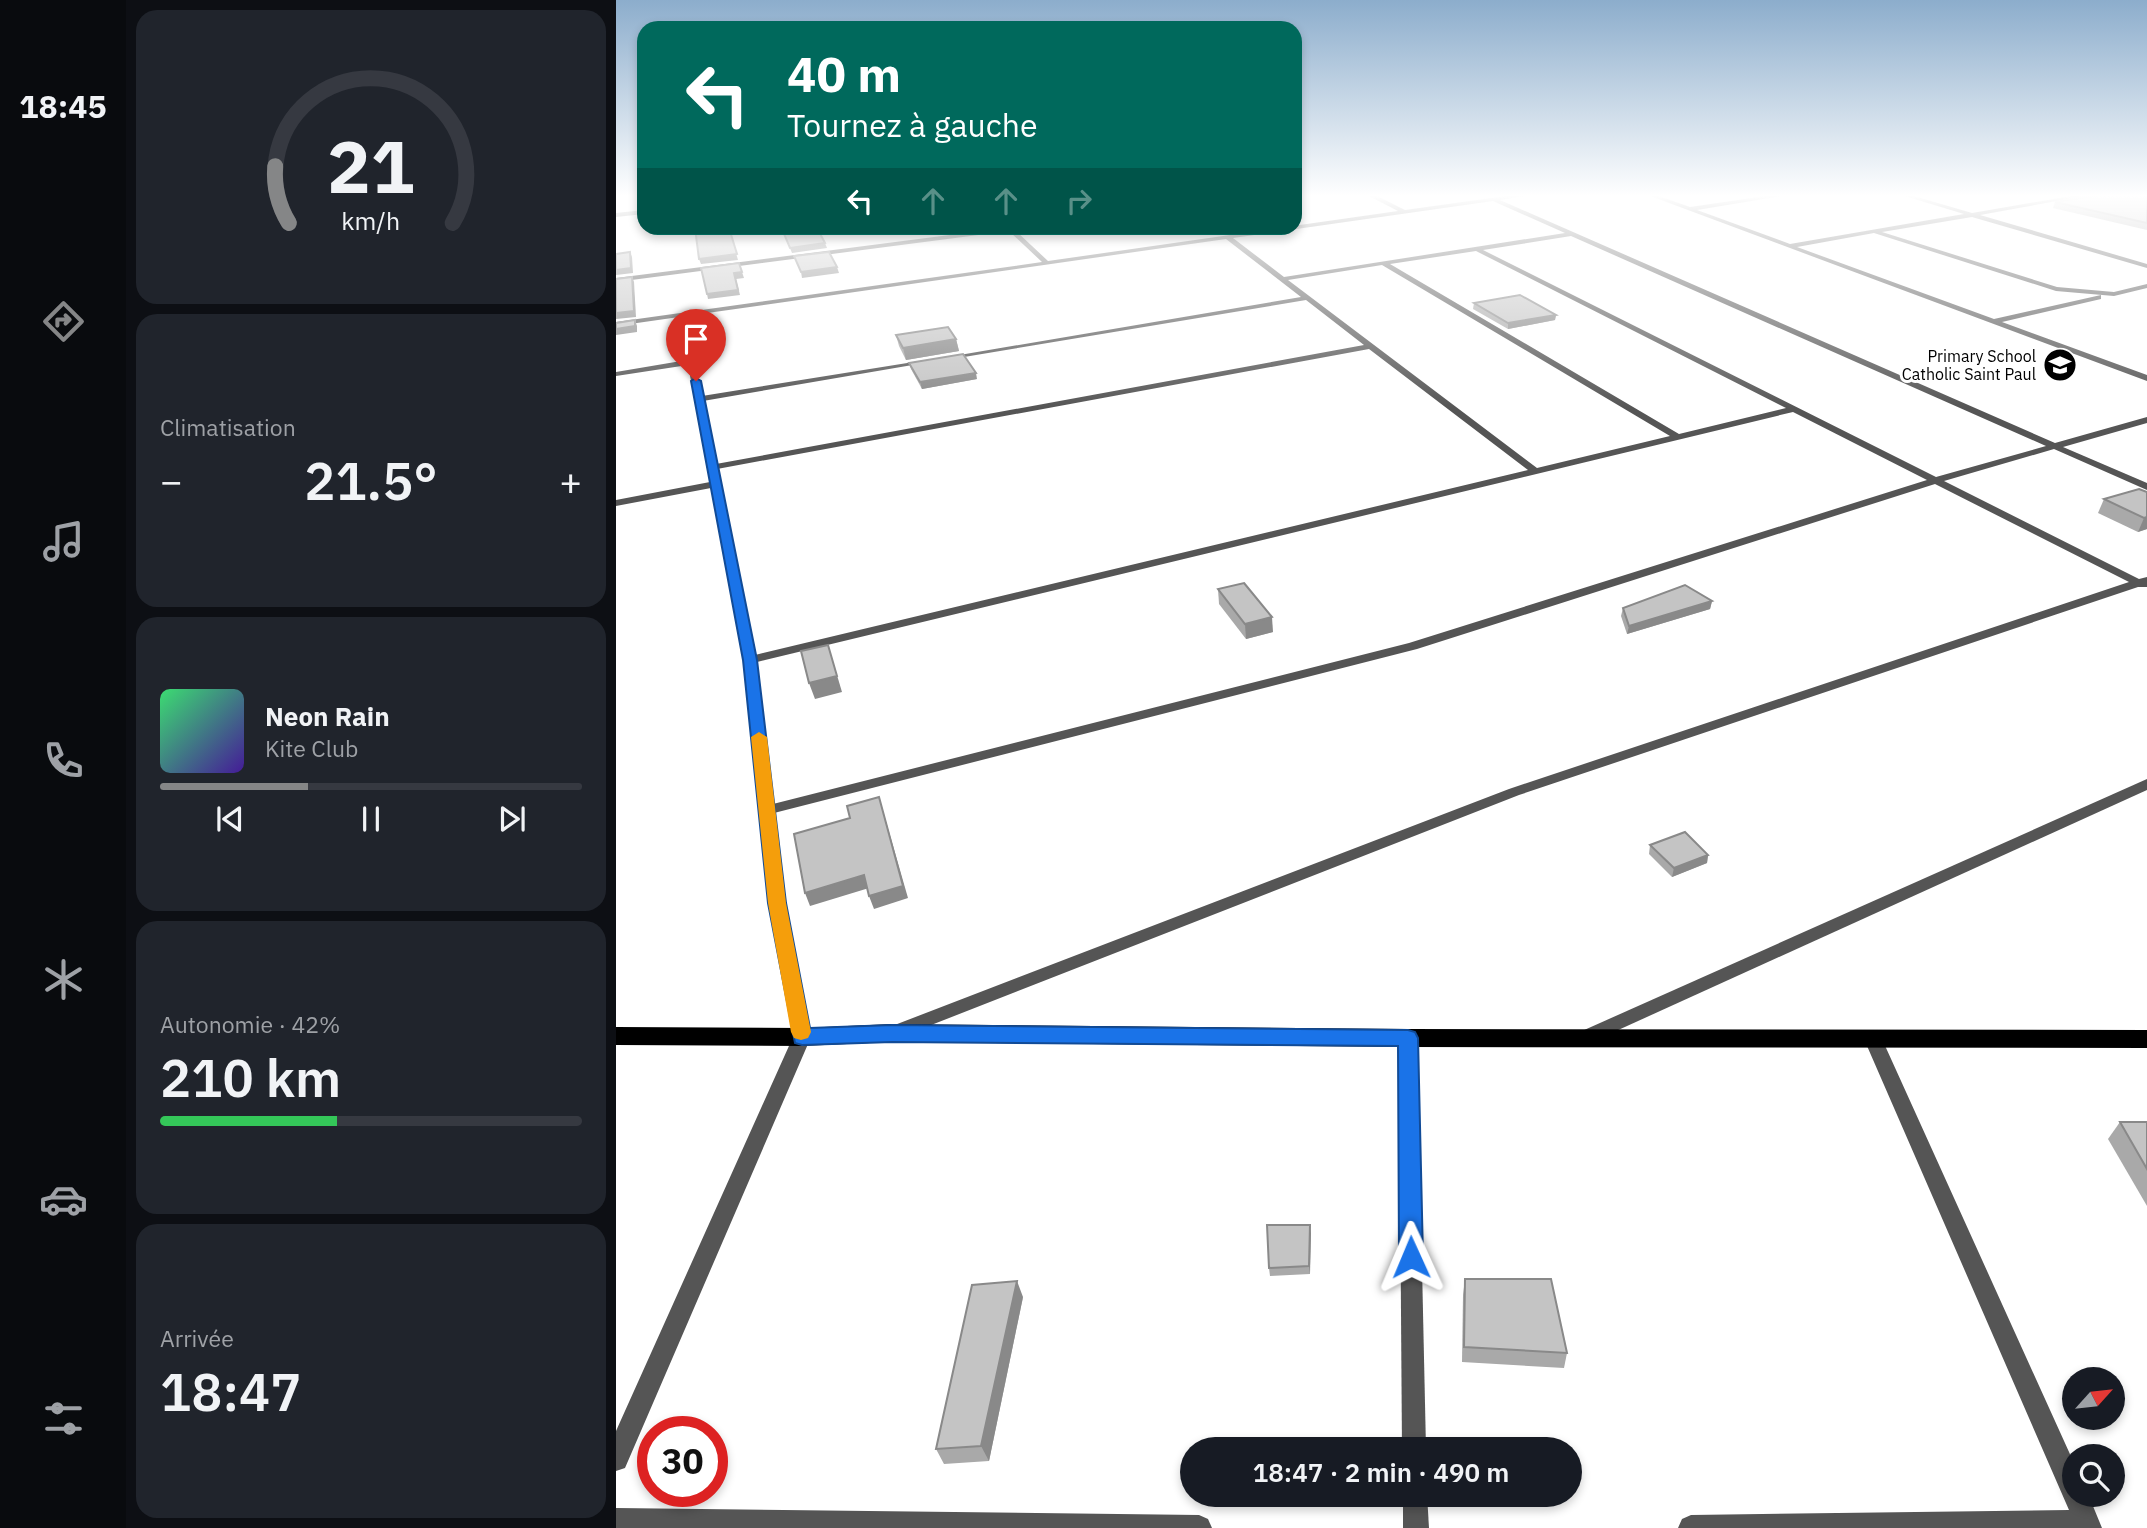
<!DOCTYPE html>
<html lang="fr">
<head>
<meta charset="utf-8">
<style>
	body { margin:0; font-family:"IBM Plex Sans",sans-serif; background:#20242c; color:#f1f3f6; height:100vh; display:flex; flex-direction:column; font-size:26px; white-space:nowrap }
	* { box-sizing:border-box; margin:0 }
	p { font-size:23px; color:#9ea1a6 }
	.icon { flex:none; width:38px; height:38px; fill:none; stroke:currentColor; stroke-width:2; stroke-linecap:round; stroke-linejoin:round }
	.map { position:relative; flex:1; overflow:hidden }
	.details { display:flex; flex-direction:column; gap:10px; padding:10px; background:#0d0f14; width:490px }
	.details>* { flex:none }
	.hud { position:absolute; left:21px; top:21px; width:665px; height:214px; border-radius:21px; box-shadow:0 4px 10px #0003; background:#00695c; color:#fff; overflow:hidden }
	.needle { width:46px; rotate:63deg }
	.tools { position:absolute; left:1446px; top:1367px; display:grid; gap:14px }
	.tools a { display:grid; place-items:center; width:63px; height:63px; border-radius:50%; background:#171b24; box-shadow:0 4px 10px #0003; font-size:35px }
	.speed { position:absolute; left:21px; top:1416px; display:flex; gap:14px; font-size:35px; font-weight:700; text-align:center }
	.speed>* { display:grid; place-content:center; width:91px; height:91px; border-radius:50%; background:#171b24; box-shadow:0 4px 10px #0003; line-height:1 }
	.speed .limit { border:10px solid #d22; background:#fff; color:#111 }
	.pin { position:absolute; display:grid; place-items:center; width:60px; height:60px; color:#fff; margin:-72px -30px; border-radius:50% 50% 50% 0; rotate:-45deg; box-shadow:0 0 7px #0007 }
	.pin .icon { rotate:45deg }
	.me { position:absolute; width:77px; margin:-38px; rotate:359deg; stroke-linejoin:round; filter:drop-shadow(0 0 5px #0008) }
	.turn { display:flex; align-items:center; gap:24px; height:147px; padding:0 35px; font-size:32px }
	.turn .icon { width:91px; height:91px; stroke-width:2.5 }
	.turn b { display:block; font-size:49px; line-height:60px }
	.lanes { display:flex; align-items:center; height:66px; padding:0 35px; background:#0003; justify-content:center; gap:35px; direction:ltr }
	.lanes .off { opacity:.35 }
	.big { font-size:52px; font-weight:600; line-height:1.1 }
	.details .tile { flex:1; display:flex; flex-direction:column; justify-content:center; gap:10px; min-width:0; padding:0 24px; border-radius:21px; background:#20242c }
	.details .dial { align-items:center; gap:0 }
	.dial svg { height:182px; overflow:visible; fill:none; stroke:#363941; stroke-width:7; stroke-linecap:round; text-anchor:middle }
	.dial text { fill:#f1f3f6; stroke:none }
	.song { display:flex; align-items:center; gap:21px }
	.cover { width:84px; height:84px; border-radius:10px; background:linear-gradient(135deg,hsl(140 70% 55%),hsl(260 70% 35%)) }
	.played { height:7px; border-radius:4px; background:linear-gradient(90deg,#858687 35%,#363941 35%) }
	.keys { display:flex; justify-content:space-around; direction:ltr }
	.heat { display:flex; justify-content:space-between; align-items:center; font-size:38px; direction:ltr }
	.charge { height:10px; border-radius:5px; background:linear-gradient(90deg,#34c759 42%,#363941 0) }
	.trip { position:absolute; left:564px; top:1437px; width:402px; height:70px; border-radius:35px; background:#171b24; box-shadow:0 4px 10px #0003; font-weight:600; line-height:70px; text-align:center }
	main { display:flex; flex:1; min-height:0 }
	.menu { display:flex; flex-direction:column; width:126px; justify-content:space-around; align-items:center; background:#090b0e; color:#9ea1a6 }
	.menu .icon { width:49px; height:49px }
	.menu .current { color:#858687 }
	.menu b { font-size:32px; color:#f1f3f6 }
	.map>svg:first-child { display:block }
</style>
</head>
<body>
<main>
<nav class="menu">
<b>18:45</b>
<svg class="icon current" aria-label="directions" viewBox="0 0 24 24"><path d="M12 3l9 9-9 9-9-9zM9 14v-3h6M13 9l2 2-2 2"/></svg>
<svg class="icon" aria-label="music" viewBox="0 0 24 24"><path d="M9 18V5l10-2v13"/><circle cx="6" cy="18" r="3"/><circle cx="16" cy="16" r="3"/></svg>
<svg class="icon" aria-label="phone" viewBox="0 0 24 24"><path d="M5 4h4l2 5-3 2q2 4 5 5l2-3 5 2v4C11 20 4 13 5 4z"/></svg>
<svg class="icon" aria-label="climate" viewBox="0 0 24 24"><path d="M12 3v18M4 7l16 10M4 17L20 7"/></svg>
<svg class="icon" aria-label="car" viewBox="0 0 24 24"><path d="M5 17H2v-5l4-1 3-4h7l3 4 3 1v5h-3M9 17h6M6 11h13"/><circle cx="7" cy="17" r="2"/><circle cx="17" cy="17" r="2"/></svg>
<svg class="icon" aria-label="filters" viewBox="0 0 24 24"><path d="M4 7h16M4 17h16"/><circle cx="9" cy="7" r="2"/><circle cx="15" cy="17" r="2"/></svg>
</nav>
<section class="details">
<div class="tile dial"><svg viewBox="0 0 100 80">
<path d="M14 69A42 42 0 1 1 86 69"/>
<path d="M14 69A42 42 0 0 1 8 44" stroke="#858687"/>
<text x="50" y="56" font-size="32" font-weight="700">21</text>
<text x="50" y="72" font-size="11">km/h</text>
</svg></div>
<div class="tile"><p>Climatisation</p>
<div class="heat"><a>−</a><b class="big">21.5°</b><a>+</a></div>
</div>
<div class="tile">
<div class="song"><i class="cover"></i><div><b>Neon Rain</b><p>Kite Club</p></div></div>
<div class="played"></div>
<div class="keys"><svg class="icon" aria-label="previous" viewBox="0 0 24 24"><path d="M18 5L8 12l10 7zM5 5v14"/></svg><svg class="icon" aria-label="pause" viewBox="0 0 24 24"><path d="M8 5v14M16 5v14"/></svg><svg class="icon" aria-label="next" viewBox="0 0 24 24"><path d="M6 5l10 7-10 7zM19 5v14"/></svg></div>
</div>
<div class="tile"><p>Autonomie · 42%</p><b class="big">210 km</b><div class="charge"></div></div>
<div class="tile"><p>Arrivée</p><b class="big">18:47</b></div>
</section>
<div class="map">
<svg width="1531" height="1528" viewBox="0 0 1531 1528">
	<rect width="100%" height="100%" fill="#fff"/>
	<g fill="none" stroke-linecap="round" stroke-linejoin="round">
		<g fill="#555" fill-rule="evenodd">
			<path d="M749 194H757L789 210 904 194H919L884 200 1439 443 1531 417V423L1447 447 1531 483V490L1438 449 1328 481 1523 579 1531 577V587H1522L903 795 282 1038 276 1036 273 1031 276 1026 893 789 1513 582 1319 484 801 649 158 813 169 903 195 1037 9 1468 0 1471V1431L177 1037 153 903 128 660 95 488 0 506V500L94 482 72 365 0 376V372L71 360 63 317 0 326V322L426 262 393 231 0 282V278L388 228H401L399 230 432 261 782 211ZM877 201 949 233 668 277 617 238ZM955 236 1430 446 1320 477 867 250ZM610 239 685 297 326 358 330 360 690 300 748 345 100 464 87 401 314 362 310 360 86 396 70 316ZM860 251 1170 408 1063 434 774 264ZM766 265 1054 436 921 468 672 280ZM753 349 912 470 139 655 101 469ZM1177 412 1311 480 793 643 157 804 141 662Z"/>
			<polygon points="1029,194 1037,194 1074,207 1163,194 1178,194 1081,210 1174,244 1348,214 1282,194 1291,194 1356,213 1466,194 1479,194 1364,215 1531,264 1531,268 1356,217 1266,232 1441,287 1498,292 1531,284 1531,288 1498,296 1440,291 1258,233 1181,247 1378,319 1485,295 1485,299 1386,322 1531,375 1531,381"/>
			<polygon points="28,210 28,214 0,217 0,213"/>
			<polygon points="1531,779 1531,790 978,1041 972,1043 966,1041 963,1036 966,1031"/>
			<polygon points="792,1031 798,1033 801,1038 810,1449 786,1449 783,1038 786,1033"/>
			<polygon points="1257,1032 1263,1034 1266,1039 1458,1463 1458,1494 1472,1494 1486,1528 1062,1528 1066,1519 1075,1515 1453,1510 1248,1039 1251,1034"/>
			<polygon points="787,1494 811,1494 813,1528 787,1528"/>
			<polygon points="0,1508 583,1515 592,1519 596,1528 0,1528"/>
		</g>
		<polygon fill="#000" fill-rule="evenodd" points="276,1024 792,1029 1531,1030 1531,1048 792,1047 276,1042 186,1046 0,1045 0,1027 186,1028"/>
	</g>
	<g fill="#a9a9a9">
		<polygon points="1531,194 1531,230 1437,208 1439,202"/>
		<polygon points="858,303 940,315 939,320 892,329 857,309"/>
		<polygon points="280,335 340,339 343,351 290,360 283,346"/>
		<polygon points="293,363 361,379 306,389 295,369"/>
		<polygon points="1531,492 1531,529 1522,532 1482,513 1488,499"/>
		<polygon points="602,589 657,632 630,639 603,604"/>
		<polygon points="1096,601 1094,609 1011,634 1005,616 1007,608"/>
		<polygon points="1034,845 1092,855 1091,863 1056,877 1033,854"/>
		<polygon points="1504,1122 1531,1122 1531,1206 1492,1139"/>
		<polygon points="694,1225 694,1274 654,1276 653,1268"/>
		<polygon points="849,1279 951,1353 948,1368 846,1362 847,1295"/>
		<polygon points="407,1297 373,1461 328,1464 320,1449"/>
	</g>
	<g fill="#898989">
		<polygon points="113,228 122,260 85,264 83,259"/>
		<polygon points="209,243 211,248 176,253 174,248"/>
		<polygon points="14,252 16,257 17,273 0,275 0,270"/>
		<polygon points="221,267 223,273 186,278 185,272"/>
		<polygon points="126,272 128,278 120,279 124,295 92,299 91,294 118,273"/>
		<polygon points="16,277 18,282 20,317 0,319 0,313"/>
		<polygon points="940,315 939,320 892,329 892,323"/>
		<polygon points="19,320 21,326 21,332 0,335 0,329"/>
		<polygon points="340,339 343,351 290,360 287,348"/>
		<polygon points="360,373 361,379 306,389 304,382"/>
		<polygon points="1531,517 1531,529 1522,532 1528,518"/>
		<polygon points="1096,601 1094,609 1011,634 1013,626"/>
		<polygon points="656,617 657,632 630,639 629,624"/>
		<polygon points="212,645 226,692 199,699 193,683"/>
		<polygon points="263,797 292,898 258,909 253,896"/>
		<polygon points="1092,855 1091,863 1056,877 1058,868"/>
		<polygon points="248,875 253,888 194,906 189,893"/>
		<polygon points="694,1225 695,1233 694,1274 693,1266"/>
		<polygon points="401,1281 407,1297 373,1461 365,1446"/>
	</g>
	<g fill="#c4c4c4" stroke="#898989" stroke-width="2">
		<polygon points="1489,194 1531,194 1531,223 1439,202"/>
		<polygon points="79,228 113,228 121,254 83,259"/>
		<polygon points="175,228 201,228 209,243 174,248 166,229"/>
		<polygon points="14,252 15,268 0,270 0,254"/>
		<polygon points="213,252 221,267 185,272 178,256"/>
		<polygon points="123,263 126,272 118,273 122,290 91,294 85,268"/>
		<polygon points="16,277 18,311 0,313 0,279"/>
		<polygon points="904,295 940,315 892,323 858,303"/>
		<polygon points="19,320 19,326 0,329 0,323"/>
		<polygon points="332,327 340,339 287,348 280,335"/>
		<polygon points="347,354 360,373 304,382 293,363"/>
		<polygon points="1523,489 1531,492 1531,517 1528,518 1488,499"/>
		<polygon points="628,583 656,617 629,624 602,589"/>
		<polygon points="1069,585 1096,601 1013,626 1007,608"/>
		<polygon points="212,645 221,676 193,683 185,651"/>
		<polygon points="263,797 287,886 253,896 248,875 189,893 178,834 234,818 231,806"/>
		<polygon points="1069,832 1092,855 1058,868 1034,845"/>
		<polygon points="1504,1122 1531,1122 1531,1169"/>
		<polygon points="651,1225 694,1225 693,1266 653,1268"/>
		<polygon points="849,1279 935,1279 951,1353 848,1347"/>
		<polygon points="401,1281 365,1446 320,1449 356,1285"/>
	</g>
	<linearGradient id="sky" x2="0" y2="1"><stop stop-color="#8cadcc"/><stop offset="0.48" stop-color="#fff"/><stop offset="1" stop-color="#fff" stop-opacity="0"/></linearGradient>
	<rect width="1531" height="408" fill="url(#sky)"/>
	<polygon fill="#1a73e8" stroke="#114b97" stroke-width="2" points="80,378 85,381 141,660 170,903 194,1028 276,1025 792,1030 799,1032 802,1038 807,1257 804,1265 795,1269 787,1265 783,1257 782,1046 276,1042 186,1045 179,1043 152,903 127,660 75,381"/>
	<polygon fill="#f59e0b" points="143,732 151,737 170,903 195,1032 192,1038 185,1040 178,1038 175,1032 152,903 135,737"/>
	<defs>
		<symbol id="school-disc" viewBox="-11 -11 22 22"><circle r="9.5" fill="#000" stroke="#fff"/><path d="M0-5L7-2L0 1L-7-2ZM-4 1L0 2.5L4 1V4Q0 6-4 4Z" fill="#fff"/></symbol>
	</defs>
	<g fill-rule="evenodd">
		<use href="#school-disc" x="1425" y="346" width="38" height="38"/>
	</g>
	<g text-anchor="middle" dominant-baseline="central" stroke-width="6" stroke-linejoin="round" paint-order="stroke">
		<g font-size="16" fill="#000" stroke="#fff" text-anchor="end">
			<text x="1420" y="356">Primary School<tspan x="1420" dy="18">Catholic Saint Paul</tspan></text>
		</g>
	</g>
</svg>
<div class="tools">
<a><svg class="needle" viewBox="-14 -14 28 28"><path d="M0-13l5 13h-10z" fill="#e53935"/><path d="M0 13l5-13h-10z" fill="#9ea1a6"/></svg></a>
<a><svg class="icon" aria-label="search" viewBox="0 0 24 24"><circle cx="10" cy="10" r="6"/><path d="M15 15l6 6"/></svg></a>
</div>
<div class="speed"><div class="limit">30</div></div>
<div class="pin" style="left:80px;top:381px;background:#d93025"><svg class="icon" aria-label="arrive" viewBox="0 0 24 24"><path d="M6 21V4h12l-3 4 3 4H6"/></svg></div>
<svg class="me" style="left:795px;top:1257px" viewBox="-20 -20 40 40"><path d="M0-17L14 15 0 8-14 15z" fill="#1a73e8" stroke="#fff" stroke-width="4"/></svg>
<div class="trip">18:47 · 2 min · 490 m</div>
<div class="hud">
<div class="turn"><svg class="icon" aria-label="left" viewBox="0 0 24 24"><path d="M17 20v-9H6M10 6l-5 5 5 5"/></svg><div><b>40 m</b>Tournez à gauche</div></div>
<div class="lanes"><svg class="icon" aria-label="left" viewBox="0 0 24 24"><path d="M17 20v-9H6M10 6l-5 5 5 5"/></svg><svg class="icon off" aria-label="ahead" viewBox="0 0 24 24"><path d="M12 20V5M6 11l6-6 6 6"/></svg><svg class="icon off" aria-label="ahead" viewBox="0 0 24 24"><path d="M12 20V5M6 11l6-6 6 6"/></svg><svg class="icon off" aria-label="right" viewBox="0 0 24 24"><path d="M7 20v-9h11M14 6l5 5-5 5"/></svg></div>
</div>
</div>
</main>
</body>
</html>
